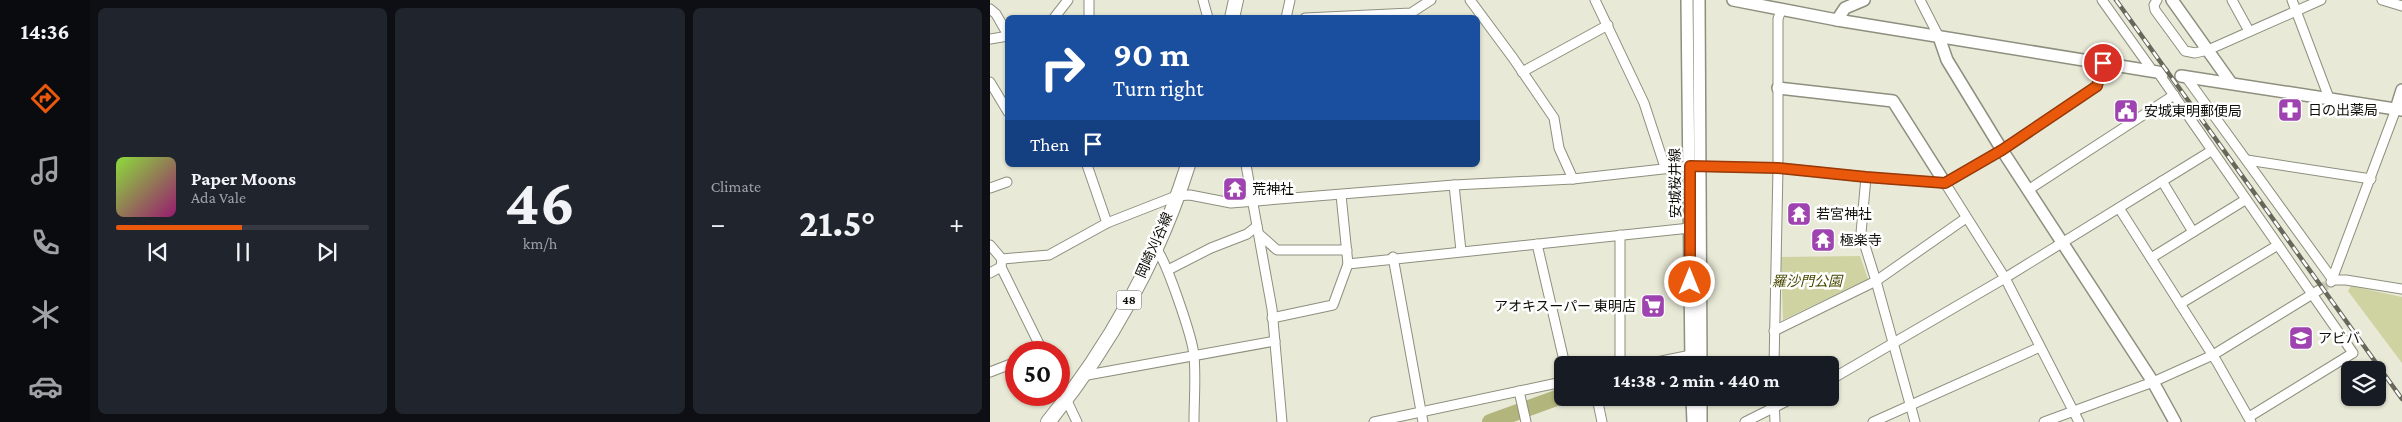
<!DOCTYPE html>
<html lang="en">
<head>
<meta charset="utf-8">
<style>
	body { margin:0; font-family:"Crimson Pro","Noto Sans JP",serif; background:#20242c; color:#f1f3f6; height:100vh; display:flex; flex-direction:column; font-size:19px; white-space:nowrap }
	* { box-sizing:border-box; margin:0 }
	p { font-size:16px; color:#9ea1a6 }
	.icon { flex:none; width:28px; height:28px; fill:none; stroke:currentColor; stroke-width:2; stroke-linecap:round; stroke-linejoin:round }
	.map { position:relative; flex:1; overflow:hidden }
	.details { display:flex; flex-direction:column; gap:8px; padding:8px; background:#0d0f14; width:900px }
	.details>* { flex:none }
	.banner { position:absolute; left:15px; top:15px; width:475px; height:152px; border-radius:8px; box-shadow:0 1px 4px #0004; background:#1a4fa0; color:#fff; overflow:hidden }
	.buttons { position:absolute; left:1351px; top:361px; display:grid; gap:10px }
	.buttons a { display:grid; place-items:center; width:45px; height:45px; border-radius:8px; background:#171b24; box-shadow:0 1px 4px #0004; font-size:25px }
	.speed { position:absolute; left:15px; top:341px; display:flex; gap:10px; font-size:25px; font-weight:700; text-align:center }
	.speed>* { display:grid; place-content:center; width:65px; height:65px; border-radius:50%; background:#171b24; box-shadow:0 1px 4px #0004; line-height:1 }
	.speed .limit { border:8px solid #d22; background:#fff; color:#111 }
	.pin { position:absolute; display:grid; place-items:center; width:42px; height:42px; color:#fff; margin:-21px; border:2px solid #fff; border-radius:50%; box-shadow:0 1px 5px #0007 }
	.me { position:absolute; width:55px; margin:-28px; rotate:0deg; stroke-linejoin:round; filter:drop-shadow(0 0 4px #0008) }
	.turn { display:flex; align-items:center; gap:18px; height:105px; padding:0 25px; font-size:22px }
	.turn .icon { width:65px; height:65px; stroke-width:2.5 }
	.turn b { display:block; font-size:35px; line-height:42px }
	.then { display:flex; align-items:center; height:48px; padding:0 25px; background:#0003; gap:10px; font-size:19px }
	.big { font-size:38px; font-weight:700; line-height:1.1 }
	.details .tile { flex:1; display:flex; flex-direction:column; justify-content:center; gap:8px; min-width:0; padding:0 18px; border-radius:8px; background:#20242c }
	.details .dial { align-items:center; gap:0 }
	.dial b { font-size:65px; line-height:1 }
	.song { display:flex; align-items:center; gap:15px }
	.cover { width:60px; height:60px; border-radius:8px; background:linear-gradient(135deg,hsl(90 70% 55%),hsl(320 70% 35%)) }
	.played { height:5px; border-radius:2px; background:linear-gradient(90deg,#ea580c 50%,#363941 50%) }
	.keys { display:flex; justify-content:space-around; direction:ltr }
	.heat { display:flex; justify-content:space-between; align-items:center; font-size:28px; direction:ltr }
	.details .tiles { flex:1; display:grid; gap:8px; grid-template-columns:repeat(3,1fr) }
	.trip { position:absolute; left:564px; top:356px; width:285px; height:50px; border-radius:8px; background:#171b24; box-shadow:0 1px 4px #0004; font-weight:700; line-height:50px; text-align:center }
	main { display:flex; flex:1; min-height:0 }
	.dock { display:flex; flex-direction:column; width:90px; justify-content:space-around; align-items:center; background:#090b0e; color:#9ea1a6 }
	.dock .icon { width:35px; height:35px }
	.dock .active { color:#ea580c }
	.dock b { font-size:22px; color:#f1f3f6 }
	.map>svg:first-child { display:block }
</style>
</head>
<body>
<main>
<nav class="dock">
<b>14:36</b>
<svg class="icon active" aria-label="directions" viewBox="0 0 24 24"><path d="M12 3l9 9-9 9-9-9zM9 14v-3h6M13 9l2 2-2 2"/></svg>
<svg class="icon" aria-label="music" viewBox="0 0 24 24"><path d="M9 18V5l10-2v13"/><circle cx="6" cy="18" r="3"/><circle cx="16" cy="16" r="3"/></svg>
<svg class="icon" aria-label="phone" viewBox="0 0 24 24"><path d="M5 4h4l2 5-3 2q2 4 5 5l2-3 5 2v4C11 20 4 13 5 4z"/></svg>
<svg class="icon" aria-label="climate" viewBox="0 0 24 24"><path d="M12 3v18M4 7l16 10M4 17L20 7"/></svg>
<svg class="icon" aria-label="car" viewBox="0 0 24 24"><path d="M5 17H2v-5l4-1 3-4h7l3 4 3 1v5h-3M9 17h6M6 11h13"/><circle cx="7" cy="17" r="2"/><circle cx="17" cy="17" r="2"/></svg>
</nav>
<section class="details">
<div class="tiles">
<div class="tile">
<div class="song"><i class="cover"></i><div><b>Paper Moons</b><p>Ada Vale</p></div></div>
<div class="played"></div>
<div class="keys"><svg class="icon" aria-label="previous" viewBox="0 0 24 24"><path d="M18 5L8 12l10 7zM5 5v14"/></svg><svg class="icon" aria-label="pause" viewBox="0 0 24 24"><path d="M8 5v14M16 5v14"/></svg><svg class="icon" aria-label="next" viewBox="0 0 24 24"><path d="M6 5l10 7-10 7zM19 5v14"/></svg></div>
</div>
<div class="tile dial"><b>46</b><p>km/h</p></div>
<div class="tile"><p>Climate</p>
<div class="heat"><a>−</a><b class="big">21.5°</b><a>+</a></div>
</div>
</div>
</section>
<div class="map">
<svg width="1412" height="422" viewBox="0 0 1412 422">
	<rect width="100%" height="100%" fill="#e8e9d6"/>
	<g fill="#cfd3a1">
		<polygon points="870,256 878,279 793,320 791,257"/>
		<polygon points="1361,286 1412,297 1412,363 1358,291"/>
	</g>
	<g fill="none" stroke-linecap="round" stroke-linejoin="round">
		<polyline stroke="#b2b67c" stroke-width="16" points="500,422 572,396"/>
		<polyline stroke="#c7c8b7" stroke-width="9" stroke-dasharray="9 4.5" stroke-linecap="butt" points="1329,290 1339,283"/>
		<defs>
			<g id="street">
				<polyline points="99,0 99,18"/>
				<polyline points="213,0 218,18"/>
				<polyline points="480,0 523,58 564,118 569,148 583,179"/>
				<polyline points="605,0 654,103 675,167"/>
				<polyline points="930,0 949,37"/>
				<polyline points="1112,0 1162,70"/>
				<polyline points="1167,0 1164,5 1165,10 1195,51 1205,53 1218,50 1331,0"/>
				<polyline points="1242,0 1259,31"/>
				<polyline points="1302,0 1339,98"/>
				<polyline points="1392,0 1412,6"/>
				<polyline points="0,9 6,14 18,35"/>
				<polyline points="64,18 78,0"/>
				<polyline points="296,18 300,0"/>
				<polyline points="315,18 421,13 441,0"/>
				<polyline points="0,39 18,36"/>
				<polyline points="1167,71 1363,353 1259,417"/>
				<polyline points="532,72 618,25"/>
				<polyline points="1196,77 1343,280"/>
				<polyline points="0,82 18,112"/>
				<polyline points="1257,160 1381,179"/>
				<polyline points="97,165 117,223"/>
				<polyline points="256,165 282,309 292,422"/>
				<polyline points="876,177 871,233 886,281 925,422"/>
				<polyline points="1172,181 1203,232"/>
				<polyline points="955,183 1015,278 1089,422"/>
				<polyline points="464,185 471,251"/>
				<polyline points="0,188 17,182"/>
				<polyline points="1038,190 1184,95"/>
				<polyline points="351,195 358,264 700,228"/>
				<polyline points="1129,208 1227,362 1261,422"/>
				<polyline points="269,234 287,250 357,250"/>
				<polyline points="630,235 630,365"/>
				<polyline points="547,244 575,365"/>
				<polyline points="0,245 12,259 11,267 53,352"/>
				<path d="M165 247C176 259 203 339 204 356 206 378 204 400 204 422"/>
				<polyline points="403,257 433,422"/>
				<polyline points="1161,258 1255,200"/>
				<polyline points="12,259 59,255 117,223 186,196 200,195 241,203 464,185 583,179 700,166 788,168 876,177 955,183 1012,150 1107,86 1113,63"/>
				<polyline points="178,270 221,248 257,234 267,226"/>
				<polyline points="0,273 11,267"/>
				<polyline points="1343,280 1356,280 1412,289"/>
				<polyline points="1341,282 1406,109"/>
				<polyline points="1190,304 1288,245"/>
				<polyline points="282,318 343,305 358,264"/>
				<polyline points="784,331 886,281 976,218"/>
				<polyline points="652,365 706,354"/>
				<polyline points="784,365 788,168 788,19 791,10"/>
				<polyline points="0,372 26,362"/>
				<polyline points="92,376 285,341"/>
				<polyline points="840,380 1015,278 1221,151"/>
				<polyline points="69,384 87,422"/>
				<polyline points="529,391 536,422"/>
				<polyline points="607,398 612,422"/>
				<polyline points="784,398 785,422"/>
				<polyline points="384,422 572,382"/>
				<polyline points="755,422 803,398"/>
				<polyline points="883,422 1050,347"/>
				<polyline points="1054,422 1163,382 1223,355 1329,290"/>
			</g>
			<g id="secondary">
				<polyline points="697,0 701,365"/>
				<polyline points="709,0 711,365"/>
				<polyline points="743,0 847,20 1173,73"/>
				<polyline points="1182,0 1241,83"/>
				<polyline points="847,20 855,8 874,0"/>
				<polyline points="949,37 957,60 1012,150 1163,382 1185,422"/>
				<polyline points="1191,76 1412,110"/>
				<polyline points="788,88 903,101 955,183"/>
				<polyline points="1406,109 1412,90"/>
				<polyline points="702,398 703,422"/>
				<polyline points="711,398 711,422"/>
			</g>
			<g id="primary">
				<polyline points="242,18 246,0"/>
				<path d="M58 422C119 348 169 257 198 165"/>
			</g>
		</defs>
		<use href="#street" stroke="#8e8f7e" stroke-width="11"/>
		<use href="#secondary" stroke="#8e8f7e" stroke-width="14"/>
		<use href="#primary" stroke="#8e8f7e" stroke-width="16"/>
		<use href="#street" stroke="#fff" stroke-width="9"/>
		<use href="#secondary" stroke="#fff" stroke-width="11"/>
		<use href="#primary" stroke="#fff" stroke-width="14"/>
		<defs>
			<polyline id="rail" points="1126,0 1412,399"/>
		</defs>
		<use href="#rail" stroke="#67675c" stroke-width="4.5"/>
		<use href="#rail" stroke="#fff" stroke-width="2.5" stroke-dasharray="8" stroke-linecap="butt"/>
	</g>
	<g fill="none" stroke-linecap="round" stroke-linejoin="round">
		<defs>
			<polyline id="route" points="700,282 700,166 788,168 876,177 955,183 1012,150 1107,86 1113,63"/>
		</defs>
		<use href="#route" stroke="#983908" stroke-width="12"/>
		<use href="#route" stroke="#ea580c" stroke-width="9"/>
	</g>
	<defs>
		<symbol id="pharmacy-square" viewBox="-11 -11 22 22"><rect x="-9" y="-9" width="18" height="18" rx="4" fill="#9e43af" stroke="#fff"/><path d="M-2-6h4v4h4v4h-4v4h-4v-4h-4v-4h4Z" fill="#fff"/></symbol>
		<symbol id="civic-square" viewBox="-11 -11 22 22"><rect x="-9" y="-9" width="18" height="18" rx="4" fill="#9e43af" stroke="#fff"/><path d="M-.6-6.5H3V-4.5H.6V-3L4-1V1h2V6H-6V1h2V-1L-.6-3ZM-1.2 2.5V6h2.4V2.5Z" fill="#fff"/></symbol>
		<symbol id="temple-square" viewBox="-11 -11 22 22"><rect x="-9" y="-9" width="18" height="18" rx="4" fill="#9e43af" stroke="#fff"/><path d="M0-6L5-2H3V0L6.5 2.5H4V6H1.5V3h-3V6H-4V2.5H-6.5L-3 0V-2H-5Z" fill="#fff"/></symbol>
		<symbol id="supermarket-square" viewBox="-11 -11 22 22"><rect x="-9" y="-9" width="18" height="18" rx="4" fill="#9e43af" stroke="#fff"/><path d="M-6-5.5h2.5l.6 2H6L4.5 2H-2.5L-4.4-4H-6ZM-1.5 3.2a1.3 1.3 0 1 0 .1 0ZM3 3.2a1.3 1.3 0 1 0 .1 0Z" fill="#fff"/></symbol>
		<symbol id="school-square" viewBox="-11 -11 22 22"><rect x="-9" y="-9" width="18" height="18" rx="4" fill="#9e43af" stroke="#fff"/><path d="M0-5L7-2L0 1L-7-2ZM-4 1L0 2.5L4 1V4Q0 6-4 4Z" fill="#fff"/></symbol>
	</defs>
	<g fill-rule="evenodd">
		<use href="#pharmacy-square" x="1286" y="96" width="28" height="28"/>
		<use href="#civic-square" x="1122" y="97" width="28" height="28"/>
		<use href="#temple-square" x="231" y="175" width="28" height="28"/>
		<use href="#temple-square" x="795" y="200" width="28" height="28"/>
		<use href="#temple-square" x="819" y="226" width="28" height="28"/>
		<use href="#supermarket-square" x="649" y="292" width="28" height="28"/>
		<use href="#school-square" x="1297" y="324" width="28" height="28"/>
	</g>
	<g text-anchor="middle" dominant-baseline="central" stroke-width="5" stroke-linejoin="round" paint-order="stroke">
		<rect fill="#fff" stroke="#565652" stroke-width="1" x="126.5" y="290.5" width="25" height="19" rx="4"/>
		<g font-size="12" font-weight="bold" fill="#0e0e08">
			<text x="139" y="300">48</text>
		</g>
		<g font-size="14" fill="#0e0e08" stroke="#fff" text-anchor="start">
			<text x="1318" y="110">日の出薬局</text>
			<text x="1154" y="111">安城東明郵便局</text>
			<text x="262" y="189">荒神社</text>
			<text x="826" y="214">若宮神社</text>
			<text x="850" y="240">極楽寺</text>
			<text x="646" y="306" text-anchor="end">アオキスーパー 東明店</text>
			<text x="1328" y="338">アビバ</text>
		</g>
		<g font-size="14" fill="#0e0e08" stroke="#fff">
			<text transform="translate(685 183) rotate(-91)">安城桜井線</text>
			<text transform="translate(164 245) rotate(-66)">岡崎刈谷線</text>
		</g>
		<g font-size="14" font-style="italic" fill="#474800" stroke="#fff">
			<text x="817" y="281">羅沙門公園</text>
		</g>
	</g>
</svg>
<div class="buttons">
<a><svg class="icon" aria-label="layers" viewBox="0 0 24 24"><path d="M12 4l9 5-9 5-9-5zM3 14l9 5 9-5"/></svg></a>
</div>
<div class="speed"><div class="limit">50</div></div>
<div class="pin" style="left:1113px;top:63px;background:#d93025"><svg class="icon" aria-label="arrive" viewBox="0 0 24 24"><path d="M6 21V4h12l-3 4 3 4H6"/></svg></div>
<svg class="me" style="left:700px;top:282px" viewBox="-20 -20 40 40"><circle r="17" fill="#ea580c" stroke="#fff" stroke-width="3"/><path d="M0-11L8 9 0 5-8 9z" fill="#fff"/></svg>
<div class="trip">14:38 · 2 min · 440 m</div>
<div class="banner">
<div class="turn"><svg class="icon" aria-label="right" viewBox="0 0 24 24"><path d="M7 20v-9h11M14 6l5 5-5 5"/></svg><div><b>90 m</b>Turn right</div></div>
<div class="then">Then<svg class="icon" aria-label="arrive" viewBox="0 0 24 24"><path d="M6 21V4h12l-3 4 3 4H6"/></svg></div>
</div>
</div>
</main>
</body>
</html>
